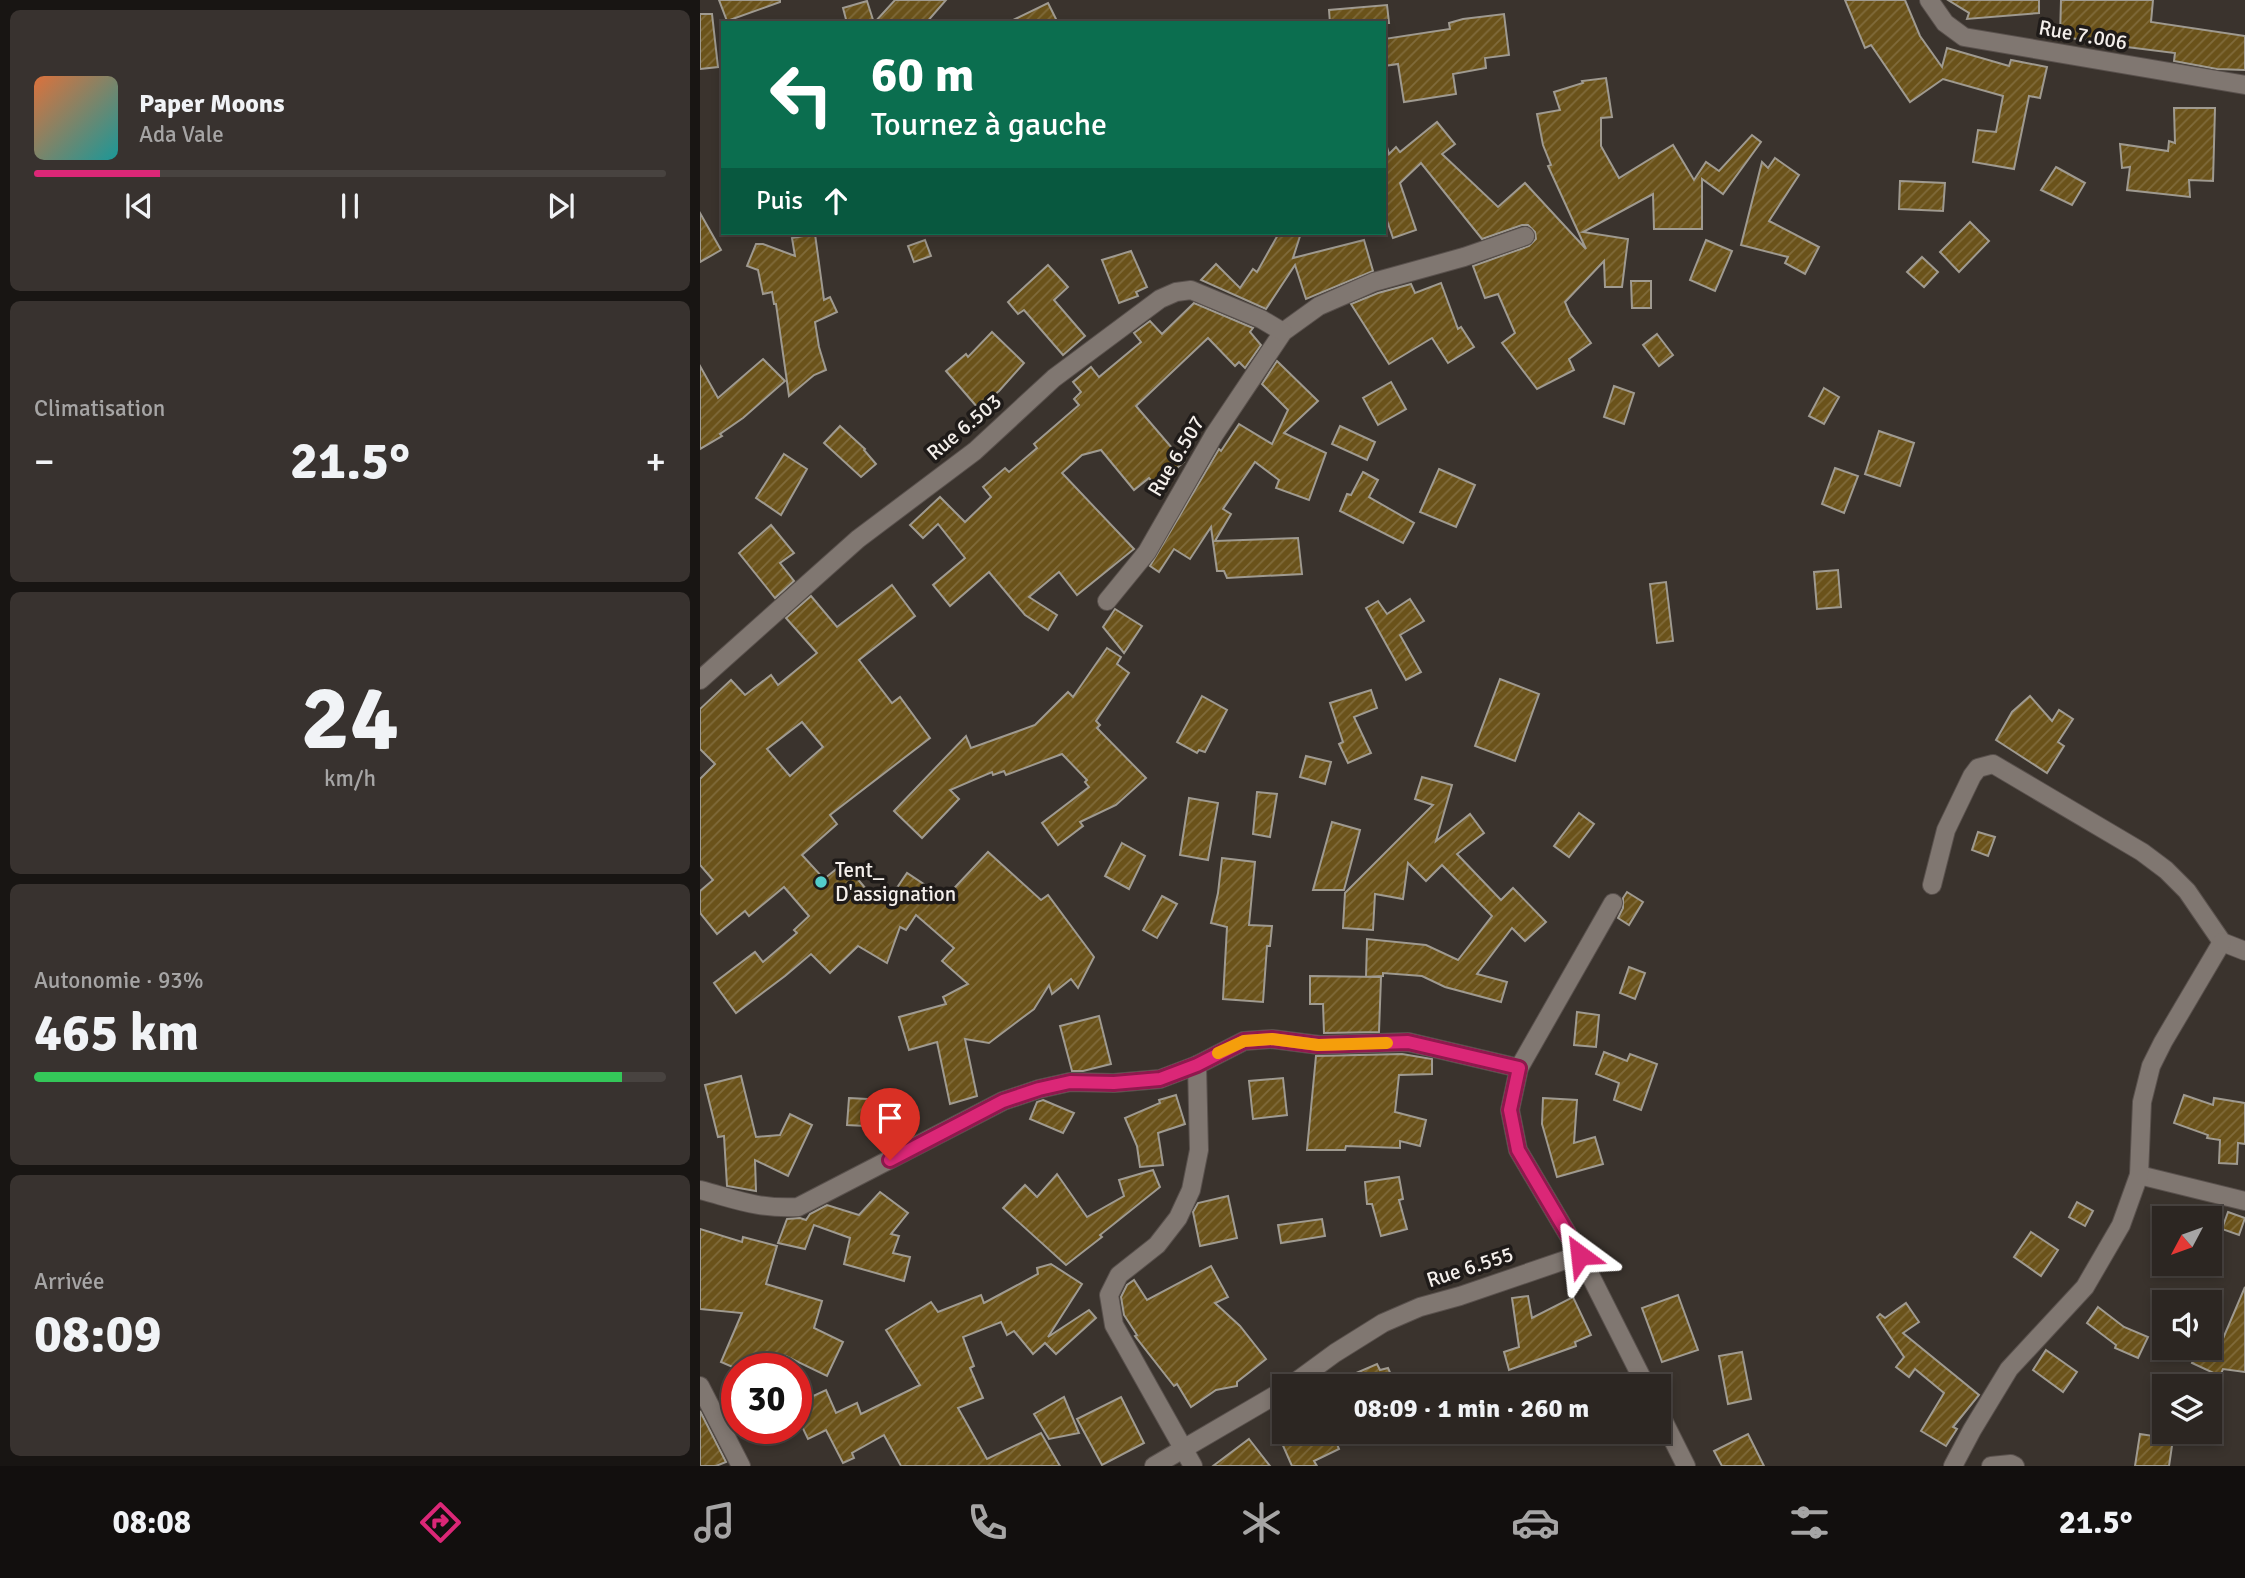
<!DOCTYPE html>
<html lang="fr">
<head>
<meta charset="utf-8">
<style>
	body { margin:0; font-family:Signika,sans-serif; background:#38322f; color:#f1f3f6; height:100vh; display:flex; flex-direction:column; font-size:26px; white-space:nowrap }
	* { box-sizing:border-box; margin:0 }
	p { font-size:23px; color:#a6a5a5 }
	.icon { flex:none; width:38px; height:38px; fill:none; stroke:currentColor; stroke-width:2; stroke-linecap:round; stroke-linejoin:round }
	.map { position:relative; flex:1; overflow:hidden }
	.side { display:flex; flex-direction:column; gap:10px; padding:10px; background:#181513; width:700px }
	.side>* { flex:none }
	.banner { position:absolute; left:21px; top:21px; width:665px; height:214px; border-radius:0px; box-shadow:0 4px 10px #0003,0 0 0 2px #484340; background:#0b6e4f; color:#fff; overflow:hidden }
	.needle { width:46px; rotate:229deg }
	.buttons { position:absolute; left:1452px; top:1206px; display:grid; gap:14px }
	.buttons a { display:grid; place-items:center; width:70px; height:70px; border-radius:0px; background:#2c2622; box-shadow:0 4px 10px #0003,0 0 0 2px #484340; font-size:35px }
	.speed { position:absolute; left:21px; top:1353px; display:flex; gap:14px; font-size:35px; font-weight:700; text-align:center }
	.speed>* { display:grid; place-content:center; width:91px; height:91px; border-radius:50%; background:#2c2622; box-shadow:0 4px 10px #0003,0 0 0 2px #484340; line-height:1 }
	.speed .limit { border:10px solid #d22; background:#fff; color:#111 }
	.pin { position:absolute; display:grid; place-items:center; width:60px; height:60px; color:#fff; margin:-72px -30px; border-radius:50% 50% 50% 0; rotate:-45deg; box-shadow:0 0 7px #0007 }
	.pin .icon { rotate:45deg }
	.me { position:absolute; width:77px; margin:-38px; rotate:330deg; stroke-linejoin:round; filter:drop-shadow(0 0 5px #0008) }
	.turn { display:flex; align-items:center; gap:24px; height:147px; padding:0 35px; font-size:32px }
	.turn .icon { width:91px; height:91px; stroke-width:2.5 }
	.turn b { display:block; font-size:49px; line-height:60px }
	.then { display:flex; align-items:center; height:66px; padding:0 35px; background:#0003; gap:14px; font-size:26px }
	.big { font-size:52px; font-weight:800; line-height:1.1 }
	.side .card { flex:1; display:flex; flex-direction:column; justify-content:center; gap:10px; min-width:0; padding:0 24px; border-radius:10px; background:#38322f }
	.side .dial { align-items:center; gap:0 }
	.dial b { font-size:91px; line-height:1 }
	.song { display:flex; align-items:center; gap:21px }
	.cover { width:84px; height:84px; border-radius:10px; background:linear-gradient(135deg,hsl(20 70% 55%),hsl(180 70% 35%)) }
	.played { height:7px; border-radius:4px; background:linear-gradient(90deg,#db2777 20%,#484340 20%) }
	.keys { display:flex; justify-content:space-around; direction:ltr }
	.heat { display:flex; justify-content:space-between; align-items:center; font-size:38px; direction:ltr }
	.charge { height:10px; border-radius:5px; background:linear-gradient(90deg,#34c759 93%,#484340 0) }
	.trip { position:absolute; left:572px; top:1374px; width:399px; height:70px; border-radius:0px; background:#2c2622; box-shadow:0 4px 10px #0003,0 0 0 2px #484340; font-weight:800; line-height:70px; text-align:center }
	.dock { display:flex; height:112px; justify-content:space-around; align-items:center; background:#120f0e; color:#a6a5a5 }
	.dock .icon { width:49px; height:49px }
	.dock .active { color:#db2777 }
	.dock b { font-size:32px; color:#f1f3f6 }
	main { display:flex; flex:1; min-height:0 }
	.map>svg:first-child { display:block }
</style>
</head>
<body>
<main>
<section class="side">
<div class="card">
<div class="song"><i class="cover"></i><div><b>Paper Moons</b><p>Ada Vale</p></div></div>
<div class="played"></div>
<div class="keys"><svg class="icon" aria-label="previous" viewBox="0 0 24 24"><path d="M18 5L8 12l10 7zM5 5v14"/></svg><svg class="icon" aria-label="pause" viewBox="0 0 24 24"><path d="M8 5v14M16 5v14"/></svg><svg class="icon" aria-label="next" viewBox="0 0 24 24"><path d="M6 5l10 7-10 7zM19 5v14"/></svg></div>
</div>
<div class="card"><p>Climatisation</p>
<div class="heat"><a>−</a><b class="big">21.5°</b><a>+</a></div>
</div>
<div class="card dial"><b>24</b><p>km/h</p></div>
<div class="card"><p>Autonomie · 93%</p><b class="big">465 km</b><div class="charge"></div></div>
<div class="card"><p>Arrivée</p><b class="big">08:09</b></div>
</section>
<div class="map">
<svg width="1545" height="1466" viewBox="0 0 1545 1466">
	<defs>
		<pattern id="building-hatch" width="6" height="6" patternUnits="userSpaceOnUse" patternTransform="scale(1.75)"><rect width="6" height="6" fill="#6a521a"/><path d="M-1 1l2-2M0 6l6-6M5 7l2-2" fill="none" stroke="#806b3b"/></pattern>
	</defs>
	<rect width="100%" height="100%" fill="#3a332d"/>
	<g fill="url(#building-hatch)" stroke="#9f9a90" stroke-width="2" fill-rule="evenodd">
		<polygon points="19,0 80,0 80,2 27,21"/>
		<polygon points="195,0 246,0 226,23 174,23"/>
		<polygon points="1145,0 1205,0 1220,36 1242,67 1247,48 1309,66 1311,60 1347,67 1340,98 1329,96 1314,169 1273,162 1278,130 1296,132 1303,96 1243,79 1210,102 1171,45 1165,48"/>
		<polygon points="1248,0 1339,0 1339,13 1267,19 1269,13"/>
		<polygon points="1361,0 1453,0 1451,22 1545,36 1545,70 1517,69 1474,61 1475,53 1403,44 1403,40 1360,38"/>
		<polygon points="167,1 174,23 147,23 143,8"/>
		<polygon points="348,3 358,23 307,23"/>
		<polygon points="687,5 689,23 630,23 629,10"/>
		<polygon points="0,14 12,14 18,67 0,69"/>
		<polygon points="804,14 809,55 785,58 786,68 753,74 756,94 704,102 698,64 684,66 684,39 750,29 749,23 763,19"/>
		<polygon points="906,78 912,117 901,118 901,146 919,178 973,145 994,180 1006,162 1019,171 1052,135 1061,142 1023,194 1002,179 1002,229 954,229 953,194 883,232 928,239 922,287 905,287 904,261 865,302 870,314 891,343 869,359 874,370 837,389 802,343 815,333 798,294 785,298 773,266 829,246 836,239 835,232 828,225 822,225 782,239 721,163 700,183 716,230 693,238 684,212 684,147 687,147 689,154 696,147 700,152 737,122 755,144 742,154 798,207 825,183 886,249 848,166 851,165 843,145 837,114 860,110 854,92 883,83 882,81"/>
		<polygon points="1474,108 1515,108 1513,181 1489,180 1490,197 1427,190 1430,167 1422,168 1420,144 1468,151 1469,141 1475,143"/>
		<polygon points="1075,158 1099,175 1069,221 1119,247 1105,274 1085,263 1088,257 1041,245 1062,162 1068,168"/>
		<polygon points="1356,167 1385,183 1372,205 1341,190"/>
		<polygon points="1200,181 1245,183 1243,211 1199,209"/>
		<polygon points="0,213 21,250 0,262"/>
		<polygon points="1270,222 1289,241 1259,272 1240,252"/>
		<polygon points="579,233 601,233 593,258 664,240 673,271 606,299 595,265 566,309 501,280 516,264 540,288 553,269 557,272"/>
		<polygon points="115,234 124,300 130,297 137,312 115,322 119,347 126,370 114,375 89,396 76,304 74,304 72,292 63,294 58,270 47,266 56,244 63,244 95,256 92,238"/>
		<polygon points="225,240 231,256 214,262 208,246"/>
		<polygon points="1006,240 1032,251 1015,291 990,280"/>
		<polygon points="431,251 447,287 436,292 438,296 419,303 402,260"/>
		<polygon points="1222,257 1238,272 1224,287 1207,272"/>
		<polygon points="348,265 368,287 354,300 385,336 363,355 324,310 318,314 308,302"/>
		<polygon points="931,281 951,281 951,308 932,308"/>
		<polygon points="741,283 758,329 761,327 774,347 748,363 732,338 689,364 651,304 678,293 711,284 715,293"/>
		<polygon points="494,303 553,328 550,332 561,345 545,368 539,362 535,366 508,338 436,406 484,462 456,486 449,478 434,490 401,450 382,455 362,473 434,549 377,595 359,572 329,597 357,615 348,630 325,615 289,572 250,606 233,585 265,558 238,524 223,538 210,525 240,497 265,522 291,497 283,487 305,468 309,472 337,448 334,444 379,405 374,399 381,392 373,382 391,367 399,377 441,342 434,333 450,321 462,334"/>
		<polygon points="292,332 324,363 299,391 278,408 246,371 266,354 268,357"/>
		<polygon points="957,334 973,355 959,366 943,345"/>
		<polygon points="63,359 85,381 43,418 20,434 22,436 0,449 0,366 18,398"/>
		<polygon points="577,361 618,401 584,433 626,453 609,500 576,488 579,480 555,462 523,509 531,514 515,541 598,538 602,574 527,578 524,571 517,571 511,527 490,559 474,549 459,572 450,566 519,449 521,451 539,424 572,444 588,410 562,384"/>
		<polygon points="691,382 706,409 678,425 663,398"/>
		<polygon points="914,386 934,393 924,424 904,417"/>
		<polygon points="1124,388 1139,397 1124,424 1109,416"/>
		<polygon points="140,426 165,449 164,450 176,464 161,477 124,443"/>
		<polygon points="640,426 675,442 667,460 632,444"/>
		<polygon points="1179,431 1214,443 1200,486 1165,474"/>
		<polygon points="84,454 107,469 81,515 56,498"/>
		<polygon points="1135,468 1158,476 1144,513 1122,504"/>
		<polygon points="739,469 775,485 756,527 720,512"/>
		<polygon points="663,472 678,480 669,497 714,523 703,543 640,511 647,494 651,495"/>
		<polygon points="71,525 94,553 80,563 94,581 75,598 39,553"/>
		<polygon points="1138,570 1141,607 1117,609 1114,572"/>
		<polygon points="966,582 973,641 957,643 950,584"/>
		<path d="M192 585 215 616 159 660 192 703 200 697 230 738 130 815 137 824 102 855 124 879 144 863 177 902 183 893 190 898 207 873 245 898 288 852 341 900 348 895 394 957 378 988 371 979 352 994 349 985 334 1009 289 1043 265 1039 277 1096 250 1104 237 1042 209 1050 199 1017 246 1004 243 997 268 984 242 961 254 948 216 915 206 930 200 927 187 963 158 946 130 973 111 954 85 976 36 1013 14 983 55 952 63 962 97 933 94 930 109 916 84 887 49 916 45 911 17 934 0 913V891L13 880 0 865V779L15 764 0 749V709L31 680 45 695 71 675 78 685 117 653 86 618 111 596 137 627ZM102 722 123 747 90 776 67 749Z"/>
		<polygon points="710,599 724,621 700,635 721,672 706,680 666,608 678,601 687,614"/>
		<polygon points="415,609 442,626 424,653 403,627"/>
		<polygon points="407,648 421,657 417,664 429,673 396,721 400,725 397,728 446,778 416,805 380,822 383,826 358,845 342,823 389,787 385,782 387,780 362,754 306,775 304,771 293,775 292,772 250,790 259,799 222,838 194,811 266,736 271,748 335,725 368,692 373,697"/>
		<polygon points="800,679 839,694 815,761 775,746"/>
		<polygon points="671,690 677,708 654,717 671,753 648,763 639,744 643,742 630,703"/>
		<polygon points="502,696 527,710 505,752 499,750 497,753 477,742"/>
		<polygon points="1330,696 1352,721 1359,710 1373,719 1358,742 1364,746 1347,773 1296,740 1312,712"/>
		<polygon points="606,756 631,762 625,784 600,777"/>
		<polygon points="722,777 752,785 736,841 770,814 784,833 757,854 801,900 813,888 846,922 825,941 812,928 777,974 807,982 801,1002 745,987 722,976 683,973 683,976 666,977 667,939 726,945 758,960 792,916 742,865 726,881 708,863 703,899 675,894 673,930 643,928 645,893 733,805 715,799"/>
		<polygon points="557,792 577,794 570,837 553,834"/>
		<polygon points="489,798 518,803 508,860 480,855"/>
		<polygon points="879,813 894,824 869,857 854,846"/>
		<polygon points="632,822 660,830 644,890 613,890"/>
		<polygon points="1278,832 1295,837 1288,856 1272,850"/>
		<polygon points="422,843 445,856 429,889 405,876"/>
		<polygon points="522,858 555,862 549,925 572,926 570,946 567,946 563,1002 523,999 527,927 511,923 518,893"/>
		<polygon points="927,892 943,902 929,925 918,918 923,908 923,898"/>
		<polygon points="462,896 477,904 457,938 443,930"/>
		<polygon points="929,967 945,973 935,999 920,993"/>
		<polygon points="610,976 681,977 679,1032 624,1033 623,1004 610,1004"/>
		<polygon points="877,1012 899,1015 896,1047 874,1045"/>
		<polygon points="399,1016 411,1064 383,1071 372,1071 360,1026"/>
		<polygon points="904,1052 927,1061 930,1054 957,1064 941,1110 914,1100 919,1083 896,1074"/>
		<polygon points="702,1054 732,1059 732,1074 699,1075 695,1112 726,1120 720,1146 700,1141 700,1148 646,1146 645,1150 607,1150 616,1056"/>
		<polygon points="41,1076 56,1137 80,1135 90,1114 112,1125 88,1176 55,1160 56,1191 27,1186 24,1136 18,1137 5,1085"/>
		<polygon points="583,1078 587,1115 553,1119 549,1081"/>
		<polygon points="476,1095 485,1124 458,1133 463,1165 440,1167 437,1146 425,1118 460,1103 459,1100"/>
		<polygon points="1484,1095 1513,1105 1514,1098 1545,1103 1545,1144 1538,1143 1537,1164 1519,1163 1520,1140 1507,1138 1508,1135 1474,1123"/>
		<polygon points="149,1098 167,1099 165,1126 147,1125"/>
		<polygon points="843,1098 877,1100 874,1143 895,1137 903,1164 857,1177 842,1124"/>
		<polygon points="343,1100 374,1113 363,1133 330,1119 337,1102"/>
		<polygon points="453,1170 460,1187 400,1235 402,1237 366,1265 303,1208 325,1185 337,1197 357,1174 387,1217 424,1196 419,1180"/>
		<polygon points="699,1177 703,1199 699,1200 707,1229 681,1236 672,1204 667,1204 665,1182"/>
		<polygon points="180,1192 208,1213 191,1234 199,1236 193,1253 210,1257 204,1281 144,1264 150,1238 114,1225 105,1249 78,1243 87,1219 100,1218 106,1220 110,1214 127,1205 159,1215"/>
		<polygon points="528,1196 537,1238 500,1246 493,1212 498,1203"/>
		<polygon points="1377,1202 1393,1211 1385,1226 1369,1217"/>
		<polygon points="1528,1212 1545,1218 1539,1235 1522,1229"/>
		<polygon points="622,1219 625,1236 581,1243 578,1225"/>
		<polygon points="0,1229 42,1242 43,1237 77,1246 66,1284 122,1301 114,1328 143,1342 127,1376 86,1356 79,1368 35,1368 21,1362 42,1313 0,1309"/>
		<polygon points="1331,1232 1358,1250 1341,1276 1314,1257"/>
		<polygon points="351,1264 382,1284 348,1337 389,1310 396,1318 356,1354 345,1343 333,1354 314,1331 307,1335 301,1322 263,1337 274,1366 270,1368 283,1398 258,1408 287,1459 341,1433 360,1466 201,1466 184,1435 152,1453 154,1458 143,1463 126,1430 108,1439 96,1414 96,1404 126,1390 136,1413 157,1403 161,1414 220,1385 186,1330 231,1302 238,1312 281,1295 284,1303 338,1274 337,1268"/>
		<polygon points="511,1266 528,1297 515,1303 540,1326 566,1359 537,1382 537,1386 516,1390 491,1407 477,1384 474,1386 435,1336 437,1335 424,1315 421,1297 427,1285 434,1280 447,1300"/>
		<polygon points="1545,1287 1545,1372 1523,1369 1520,1376 1492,1363 1499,1348 1519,1348"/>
		<polygon points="978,1295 998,1350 962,1362 942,1308"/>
		<polygon points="828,1296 832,1318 873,1297 891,1335 875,1342 876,1346 809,1370 804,1352 819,1347 812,1298"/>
		<polygon points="1206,1303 1219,1322 1203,1333 1279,1395 1253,1427 1257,1429 1246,1446 1221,1431 1244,1393 1215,1369 1209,1377 1196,1367 1204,1357 1177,1317 1180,1314 1185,1318"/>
		<polygon points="1398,1307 1424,1327 1448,1337 1438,1358 1415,1348 1416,1345 1387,1323"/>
		<polygon points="1346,1350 1377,1372 1363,1392 1333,1370"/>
		<polygon points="1042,1352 1051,1399 1028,1404 1019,1356"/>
		<polygon points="677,1364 680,1370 688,1368 696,1386 626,1386"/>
		<polygon points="364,1397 379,1433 349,1439 334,1414"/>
		<polygon points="421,1397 444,1443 402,1465 377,1419"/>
		<polygon points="0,1411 26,1462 16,1466 0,1466"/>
		<polygon points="577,1432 632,1432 639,1449 614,1461 617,1466 592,1466"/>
		<polygon points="1048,1434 1064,1466 1022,1466 1014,1451"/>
		<polygon points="1440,1434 1473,1439 1469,1466 1435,1466"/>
		<polygon points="549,1439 570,1466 513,1466"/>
	</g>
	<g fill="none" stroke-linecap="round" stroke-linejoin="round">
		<defs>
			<g id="minor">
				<polyline points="1229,0 1245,23 1264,37 1545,85"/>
				<polyline points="407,601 447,552 514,435 583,332 619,306 674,282 764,257 825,236"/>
				<polyline points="0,680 158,539 275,451 354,378 460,299 476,292 491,290 561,319 583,332"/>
				<polyline points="1232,885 1246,830 1272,776 1278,768 1293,764 1442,852 1466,870 1487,891 1522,942 1545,951"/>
				<polyline points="1439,1175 1545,1201"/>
				<path d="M0 1190C38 1200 58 1209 98 1207L303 1101 339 1089 370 1082 414 1083 460 1079 497 1065 544 1041 572 1039 619 1045 708 1042 819 1068"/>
				<polyline points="880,1255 818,1150 810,1110 819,1068 913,903"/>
				<polyline points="0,1386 41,1466"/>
				<polyline points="590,1386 635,1353 683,1323 720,1307 760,1296 880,1255 946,1386"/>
				<polyline points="959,1412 986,1466"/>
				<polyline points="454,1466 584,1390"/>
				<polyline points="493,1466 414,1325 409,1295 419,1275 457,1245 478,1218 491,1190 499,1150 497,1065"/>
				<polyline points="1253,1466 1272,1430 1309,1369 1385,1287 1421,1225 1439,1175 1442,1102 1451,1066 1463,1042 1522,942"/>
				<polyline points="1291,1466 1311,1464 1315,1466"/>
			</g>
		</defs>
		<use href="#minor" stroke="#59514d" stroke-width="20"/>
		<use href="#minor" stroke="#807771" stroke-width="18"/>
	</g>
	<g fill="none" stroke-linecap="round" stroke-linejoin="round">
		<defs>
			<polyline id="route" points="190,1160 303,1101 339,1089 370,1082 414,1083 460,1079 497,1065 544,1041 572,1039 618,1045 708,1042 819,1068 810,1110 818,1150 880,1255"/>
		</defs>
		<use href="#route" stroke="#8e194d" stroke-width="18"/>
		<use href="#route" stroke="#db2777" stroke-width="12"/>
		<polyline stroke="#f59e0b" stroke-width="12" points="518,1053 544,1041 572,1039 618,1045 687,1043"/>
	</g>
	<circle fill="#53cdca" stroke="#1f1b19" stroke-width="2.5" cx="121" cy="882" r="7"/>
	<g text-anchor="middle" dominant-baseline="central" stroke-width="7" stroke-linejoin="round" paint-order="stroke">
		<g font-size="21" fill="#f4efeb" stroke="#1f1b19">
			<text transform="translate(1383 35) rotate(10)">Rue 7.006</text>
			<text transform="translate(264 427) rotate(-40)">Rue 6.503</text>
			<text transform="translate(476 456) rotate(-59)">Rue 6.507</text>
			<text transform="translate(770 1267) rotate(-18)">Rue 6.555</text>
		</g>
		<g font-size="21" fill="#f4efeb" stroke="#1f1b19" text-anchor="start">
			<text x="135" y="870">Tent_<tspan x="135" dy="24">D'assignation</tspan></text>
		</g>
	</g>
</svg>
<div class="buttons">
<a><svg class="needle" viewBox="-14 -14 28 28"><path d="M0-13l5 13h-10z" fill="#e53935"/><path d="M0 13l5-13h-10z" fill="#a6a5a5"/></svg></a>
<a><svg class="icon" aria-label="sound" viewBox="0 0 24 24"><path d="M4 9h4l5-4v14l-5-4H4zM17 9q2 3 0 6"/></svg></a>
<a><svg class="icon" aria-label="layers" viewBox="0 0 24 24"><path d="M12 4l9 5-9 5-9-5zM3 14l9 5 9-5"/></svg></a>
</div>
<div class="speed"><div class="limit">30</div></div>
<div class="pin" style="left:190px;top:1160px;background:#d93025"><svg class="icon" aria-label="arrive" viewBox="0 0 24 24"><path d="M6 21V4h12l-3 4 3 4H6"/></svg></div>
<svg class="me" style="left:880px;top:1255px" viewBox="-20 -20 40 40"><path d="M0-17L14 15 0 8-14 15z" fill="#db2777" stroke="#fff" stroke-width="4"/></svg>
<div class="trip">08:09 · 1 min · 260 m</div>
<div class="banner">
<div class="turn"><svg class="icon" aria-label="left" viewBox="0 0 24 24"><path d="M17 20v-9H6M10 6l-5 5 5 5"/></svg><div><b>60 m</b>Tournez à gauche</div></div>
<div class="then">Puis<svg class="icon" aria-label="ahead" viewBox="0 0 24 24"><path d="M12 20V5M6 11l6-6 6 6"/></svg></div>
</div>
</div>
</main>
<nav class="dock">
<b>08:08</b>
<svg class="icon active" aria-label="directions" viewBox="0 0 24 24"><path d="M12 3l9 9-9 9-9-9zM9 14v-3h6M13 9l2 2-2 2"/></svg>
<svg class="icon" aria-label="music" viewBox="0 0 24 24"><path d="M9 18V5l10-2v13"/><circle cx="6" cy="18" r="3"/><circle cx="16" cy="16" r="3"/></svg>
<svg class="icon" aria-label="phone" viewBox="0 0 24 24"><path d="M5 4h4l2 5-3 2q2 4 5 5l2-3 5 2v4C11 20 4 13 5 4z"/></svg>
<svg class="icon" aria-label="climate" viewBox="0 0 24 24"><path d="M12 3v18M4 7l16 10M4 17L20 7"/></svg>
<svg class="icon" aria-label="car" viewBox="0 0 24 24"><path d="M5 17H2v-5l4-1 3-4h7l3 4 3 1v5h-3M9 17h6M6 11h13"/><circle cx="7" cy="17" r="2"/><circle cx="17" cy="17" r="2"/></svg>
<svg class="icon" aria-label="filters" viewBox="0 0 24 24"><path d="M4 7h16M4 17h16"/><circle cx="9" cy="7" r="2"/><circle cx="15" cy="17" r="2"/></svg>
<b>21.5°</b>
</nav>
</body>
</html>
